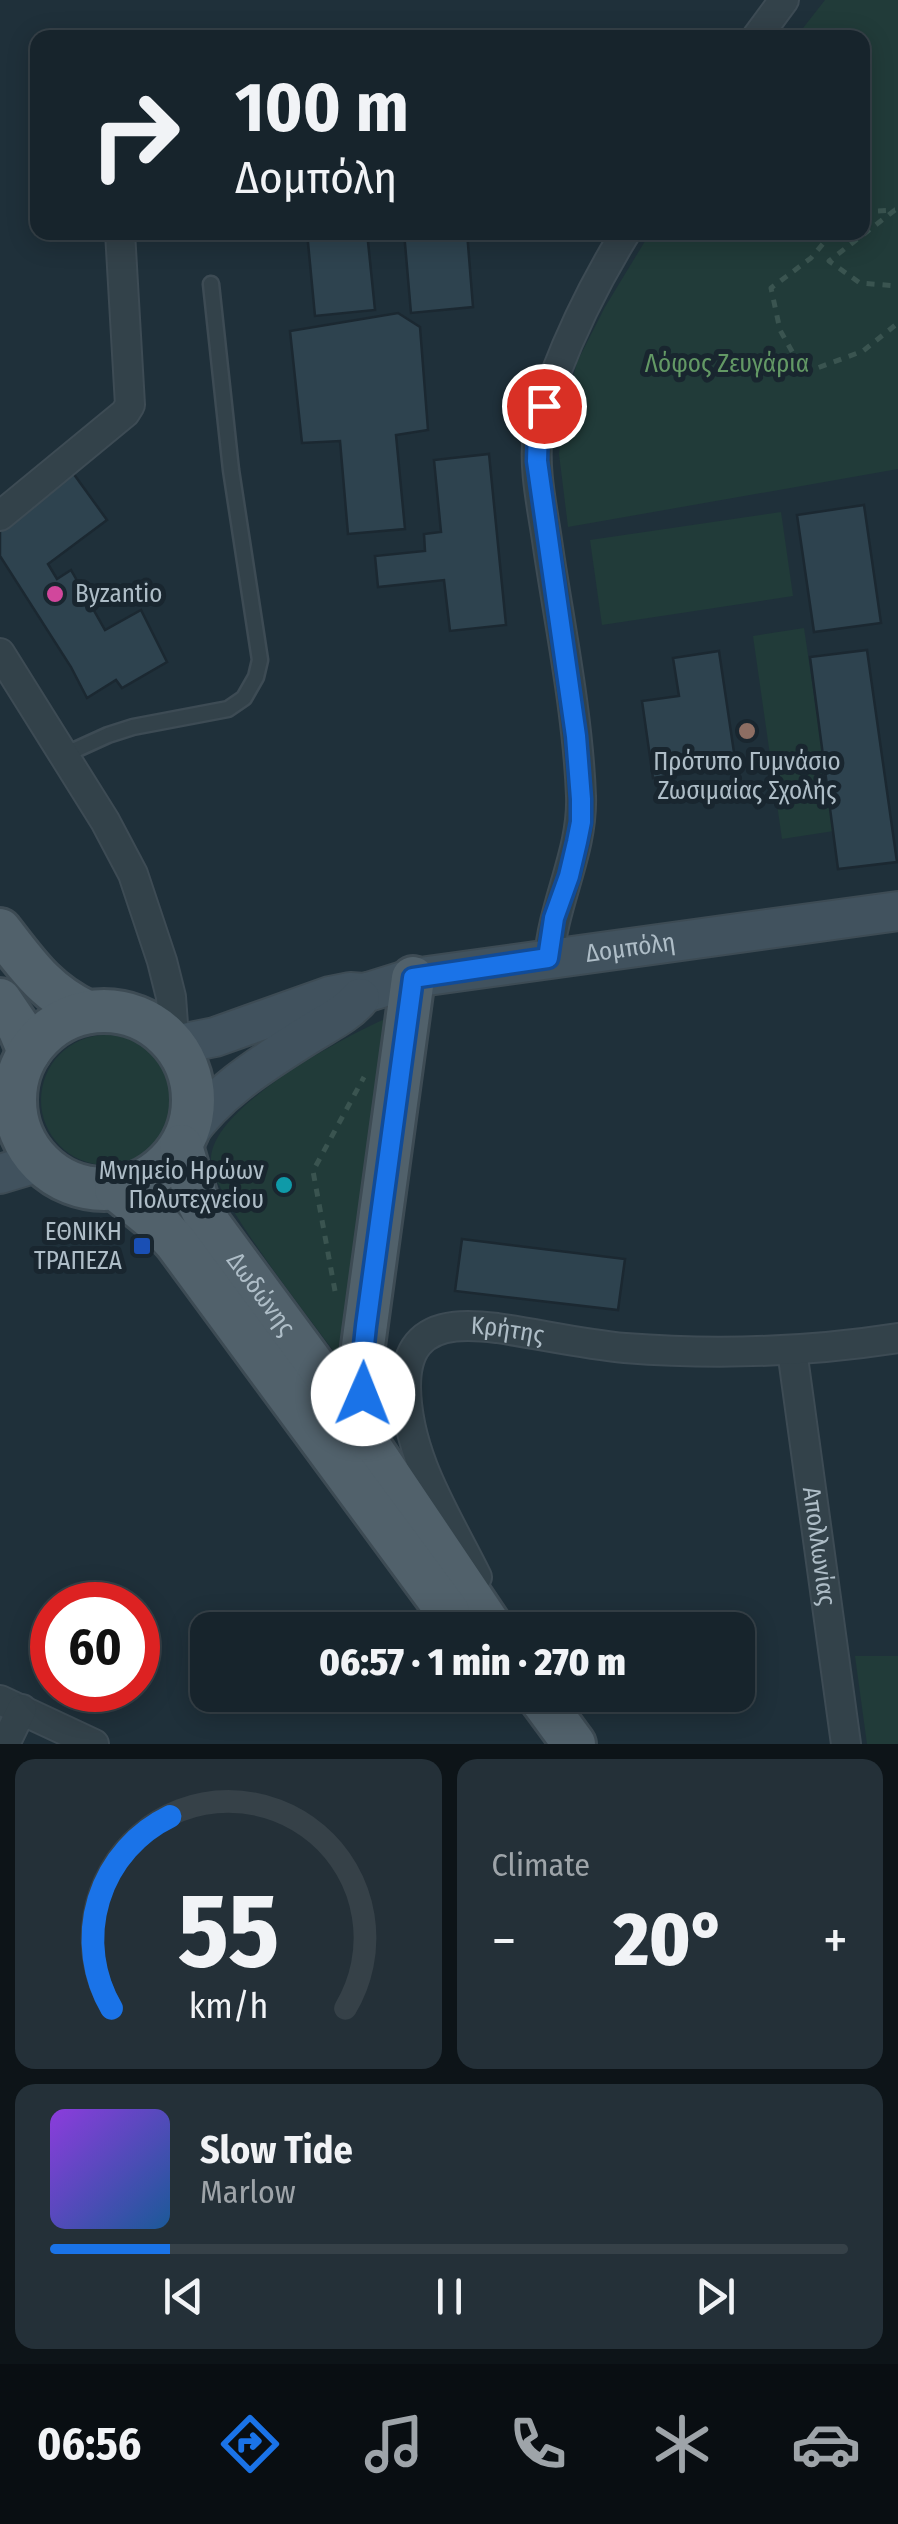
<!DOCTYPE html>
<html lang="en">
<head>
<meta charset="utf-8">
<style>
	body { margin:0; font-family:"Fira Sans Condensed",sans-serif; background:#243038; color:#f1f3f6; height:100vh; display:flex; flex-direction:column; font-size:38px; white-space:nowrap }
	* { box-sizing:border-box; margin:0 }
	p { font-size:32px; color:#9ea4a9 }
	.icon { flex:none; width:55px; height:55px; fill:none; stroke:currentColor; stroke-width:2; stroke-linecap:round; stroke-linejoin:round }
	.map { position:relative; height:1744px; overflow:hidden }
	.details { display:flex; flex-direction:column; gap:15px; padding:15px; background:#0d1418; flex:1 }
	.details>* { flex:none }
	.guide { position:absolute; left:30px; top:30px; width:840px; height:210px; border-radius:20px; box-shadow:0 5px 25px #0003,0 0 0 2px #364148; background:#17242c; color:#f1f3f6; overflow:hidden }
	.speed { position:absolute; left:30px; top:1582px; display:flex; gap:20px; font-size:50px; font-weight:700; text-align:center }
	.speed>* { display:grid; place-content:center; width:130px; height:130px; border-radius:50%; background:#17242c; box-shadow:0 5px 25px #0003,0 0 0 2px #364148; line-height:1 }
	.speed .limit { border:15px solid #d22; background:#fff; color:#111 }
	.pin { position:absolute; display:grid; place-items:center; width:85px; height:85px; color:#fff; margin:-42px; border:5px solid #fff; border-radius:50%; box-shadow:0 2px 10px #0007 }
	.me { position:absolute; width:110px; margin:-55px; rotate:1deg; stroke-linejoin:round; filter:drop-shadow(0 0 8px #0008) }
	.turn { display:flex; align-items:center; gap:35px; height:210px; padding:0 40px; font-size:45px }
	.turn .icon { width:130px; height:130px; stroke-width:2.5 }
	.turn b { display:block; font-size:70px; line-height:85px }
	.big { font-size:75px; font-weight:800; line-height:1.1 }
	.details .widget { flex:1; display:flex; flex-direction:column; justify-content:center; gap:15px; min-width:0; padding:0 35px; border-radius:20px; background:#243038 }
	.details .dial { align-items:center; gap:0 }
	.dial svg { height:260px; overflow:visible; fill:none; stroke:#364148; stroke-width:7; stroke-linecap:round; text-anchor:middle }
	.dial text { fill:#f1f3f6; stroke:none }
	.song { display:flex; align-items:center; gap:30px }
	.cover { width:120px; height:120px; border-radius:15px; background:linear-gradient(135deg,hsl(270 70% 55%),hsl(210 70% 35%)) }
	.played { height:10px; border-radius:5px; background:linear-gradient(90deg,#1a73e8 15%,#364148 15%) }
	.keys { display:flex; justify-content:space-around; direction:ltr }
	.heat { display:flex; justify-content:space-between; align-items:center; font-size:55px; direction:ltr }
	.details .tiles { flex:1; display:grid; gap:15px; grid-template-columns:1fr 1fr }
	.widget:last-child { grid-column:span 2 }
	.trip { position:absolute; left:190px; top:1612px; width:565px; height:100px; border-radius:20px; background:#17242c; box-shadow:0 5px 25px #0003,0 0 0 2px #364148; font-weight:800; line-height:100px; text-align:center }
	.menu { display:flex; height:160px; justify-content:space-around; align-items:center; background:#090e12; color:#9ea4a9 }
	.menu .icon { width:70px; height:70px }
	.menu .selected { color:#1a73e8 }
	.menu b { font-size:45px; color:#f1f3f6 }
	.map>svg:first-child { display:block }
</style>
</head>
<body>
<div class="map">
<svg width="898" height="1744" viewBox="0 0 898 1744">
	<rect width="100%" height="100%" fill="#1f303a"/>
	<g fill="#213b39">
		<polygon points="825,0 898,0 898,469 568,527 559,454 564,414 577,362 605,307 650,233 862,232 862,38 796,37"/>
		<polygon points="781,512 793,596 602,625 590,540"/>
		<polygon points="804,628 834,831 782,839 753,636"/>
		<path d="M399 1013 349 1372C323 1335 211 1196 211 1160 210 1106 353 1031 399 1013Z"/>
		<circle cx="106" cy="1100" r="65"/>
		<polygon points="855,1656 898,1656 898,1744 867,1744"/>
	</g>
	<g fill="#2e434f" stroke="#1b2831" stroke-width="2.5">
		<polygon points="307,232 367,232 375,310 315,316"/>
		<polygon points="404,232 467,232 473,307 411,313"/>
		<polygon points="398,313 420,327 428,430 396,435 405,529 348,534 340,441 302,443 290,331"/>
		<polygon points="489,454 506,625 450,631 444,580 378,587 375,556 425,551 424,534 441,532 434,460"/>
		<polygon points="73,473 107,520 48,564 57,579 71,570 105,630 141,610 167,662 122,688 116,680 87,698 71,667 0,556 0,529"/>
		<polygon points="864,505 881,623 814,632 797,515"/>
		<polygon points="867,650 897,862 838,869 810,657"/>
		<polygon points="719,651 736,766 653,778 642,701 679,696 673,658"/>
		<polygon points="462,1239 625,1259 618,1310 455,1291"/>
	</g>
	<g fill="none" stroke-linecap="round" stroke-linejoin="round">
		<defs>
			<polyline id="lane" points="64,755 108,735 133,727 228,709 244,698 256,677 260,660 231,470 211,284"/>
			<g id="street">
				<polyline points="756,38 784,0"/>
				<polyline points="0,516 125,413 130,405 120,232"/>
				<polyline points="0,653 105,821 133,874 162,961 171,997 173,1024 167,1037"/>
				<path d="M549 959C553 903 583 852 581 796 578 715 560 627 548 547 543 510 533 470 538 433 540 413 548 394 555 375 574 325 597 279 626 232"/>
				<path id="s1" d="M792 1350 846 1744"/>
				<path id="s2" d="M477 1577C447 1516 407 1457 406 1387 406 1372 408 1356 418 1344 436 1322 472 1325 497 1328 539 1334 582 1344 625 1348 715 1355 808 1352 898 1338"/>
				<polyline points="0,1700 94,1744"/>
				<polyline points="5,1744 22,1709"/>
			</g>
			<g id="secondary">
				<path id="s3" d="M175 1045 215 1037 330 996 350 992 365 993 413 978 898 911"/>
				<polyline points="0,1111 15,1102"/>
				<path d="M187 1135C217 1091 264 1063 308 1035 325 1024 347 1014 360 998"/>
				<polyline points="0,1174 40,1162"/>
			</g>
			<g id="primary">
				<path d="M0 930C27 965 46 993 87 1012"/>
				<polyline points="0,1000 19,1028 29,1052"/>
				<circle cx="104" cy="1100" r="89"/>
				<path id="s4" d="M181 1146 196 1197 210 1225 331 1389 493 1630"/>
				<polyline points="116,1189 159,1224 176,1243 448,1612"/>
				<polyline points="367,1439 362,1373 363,1346 413,978"/>
				<polyline points="538,1695 574,1744"/>
			</g>
		</defs>
		<use href="#lane" stroke="#3d4b54" stroke-width="19"/>
		<use href="#street" stroke="#3d4b54" stroke-width="32"/>
		<use href="#secondary" stroke="#3d4b54" stroke-width="42"/>
		<use href="#primary" stroke="#3d4b54" stroke-width="48"/>
		<g stroke="#3a5450" stroke-width="5" stroke-dasharray="8 8" stroke-linecap="butt">
			<polyline points="895,210 829,261 860,283 898,286"/>
			<polyline points="862,212 895,210"/>
			<polyline points="833,232 811,258 771,288 780,330 804,373 863,351 898,323"/>
			<polyline points="335,1291 313,1171 364,1077"/>
		</g>
		<use href="#lane" stroke="#33424a" stroke-width="14"/>
		<use href="#street" stroke="#33424a" stroke-width="28"/>
		<use href="#secondary" stroke="#41525e" stroke-width="38"/>
		<use href="#primary" stroke="#51616b" stroke-width="42"/>
	</g>
	<g fill="none" stroke-linecap="round" stroke-linejoin="round">
		<defs>
			<polyline id="route" points="363,1394 362,1364 366,1326 413,978 548,958 554,918 569,876 577,842 581,822 581,799 576,736 537,461 538,431 544,406"/>
		</defs>
		<use href="#route" stroke="#114b97" stroke-width="25"/>
		<use href="#route" stroke="#1a73e8" stroke-width="18"/>
	</g>
	<circle fill="#d1479c" stroke="#19262f" stroke-width="4" cx="55" cy="594" r="10"/>
	<circle fill="#8d6e63" stroke="#19262f" stroke-width="4" cx="747" cy="731" r="10"/>
	<circle fill="#0f9aa8" stroke="#19262f" stroke-width="4" cx="284" cy="1185" r="10"/>
	<rect fill="#1a4fb4" stroke="#19262f" stroke-width="4" x="132" y="1236" width="20" height="20" rx="5"/>
	<g text-anchor="middle" dominant-baseline="central" stroke-width="10" stroke-linejoin="round" paint-order="stroke">
		<g font-size="25" fill="#639965" stroke="#19262f">
			<text x="727" y="364">Λόφος Ζευγάρια</text>
		</g>
		<g font-size="25" fill="#aebdc7" stroke="#19262f" text-anchor="end">
			<text x="75" y="594" text-anchor="start">Byzantio</text>
			<text x="747" y="762" text-anchor="middle">Πρότυπο Γυμνάσιο<tspan x="747" dy="29">Ζωσιμαίας Σχολής</tspan></text>
			<text x="264" y="1171">Μνημείο Ηρώων<tspan x="264" dy="29">Πολυτεχνείου</tspan></text>
			<text x="122" y="1232">ΕΘΝΙΚΗ<tspan x="122" dy="29">ΤΡΑΠΕΖΑ</tspan></text>
		</g>
		<g font-size="25" fill="#aebdc7" stroke="#19262f">
			<text stroke="none"><textPath href="#s3" startOffset="468">Δομπόλη</textPath></text>
			<text stroke="none"><textPath href="#s4" startOffset="170">Δωδώνης</textPath></text>
			<text stroke="none"><textPath href="#s2" startOffset="345">Κρήτης</textPath></text>
			<text stroke="none"><textPath href="#s1" startOffset="198">Απολλωνίας</textPath></text>
		</g>
	</g>
</svg>
<div class="speed"><div class="limit">60</div></div>
<div class="pin" style="left:544px;top:406px;background:#d93025"><svg class="icon" aria-label="arrive" viewBox="0 0 24 24"><path d="M6 21V4h12l-3 4 3 4H6"/></svg></div>
<svg class="me" style="left:363px;top:1394px" viewBox="-20 -20 40 40"><circle r="19" fill="#fff"/><path d="M0-13L10 11 0 6-10 11z" fill="#1a73e8"/></svg>
<div class="trip">06:57 · 1 min · 270 m</div>
<div class="guide">
<div class="turn"><svg class="icon" aria-label="right" viewBox="0 0 24 24"><path d="M7 20v-9h11M14 6l5 5-5 5"/></svg><div><b>100 m</b>Δομπόλη</div></div>
</div>
</div>
<section class="details">
<div class="tiles">
<div class="widget dial"><svg viewBox="0 0 100 80">
<path d="M14 69A42 42 0 1 1 86 69"/>
<path d="M14 69A42 42 0 0 1 32 10" stroke="#1a73e8"/>
<text x="50" y="56" font-size="32" font-weight="700">55</text>
<text x="50" y="72" font-size="11">km/h</text>
</svg></div>
<div class="widget"><p>Climate</p>
<div class="heat"><a>−</a><b class="big">20°</b><a>+</a></div>
</div>
<div class="widget">
<div class="song"><i class="cover"></i><div><b>Slow Tide</b><p>Marlow</p></div></div>
<div class="played"></div>
<div class="keys"><svg class="icon" aria-label="previous" viewBox="0 0 24 24"><path d="M18 5L8 12l10 7zM5 5v14"/></svg><svg class="icon" aria-label="pause" viewBox="0 0 24 24"><path d="M8 5v14M16 5v14"/></svg><svg class="icon" aria-label="next" viewBox="0 0 24 24"><path d="M6 5l10 7-10 7zM19 5v14"/></svg></div>
</div>
</div>
</section>
<nav class="menu">
<b>06:56</b>
<svg class="icon selected" aria-label="directions" viewBox="0 0 24 24"><path d="M12 3l9 9-9 9-9-9zM9 14v-3h6M13 9l2 2-2 2"/></svg>
<svg class="icon" aria-label="music" viewBox="0 0 24 24"><path d="M9 18V5l10-2v13"/><circle cx="6" cy="18" r="3"/><circle cx="16" cy="16" r="3"/></svg>
<svg class="icon" aria-label="phone" viewBox="0 0 24 24"><path d="M5 4h4l2 5-3 2q2 4 5 5l2-3 5 2v4C11 20 4 13 5 4z"/></svg>
<svg class="icon" aria-label="climate" viewBox="0 0 24 24"><path d="M12 3v18M4 7l16 10M4 17L20 7"/></svg>
<svg class="icon" aria-label="car" viewBox="0 0 24 24"><path d="M5 17H2v-5l4-1 3-4h7l3 4 3 1v5h-3M9 17h6M6 11h13"/><circle cx="7" cy="17" r="2"/><circle cx="17" cy="17" r="2"/></svg>
</nav>
</body>
</html>
